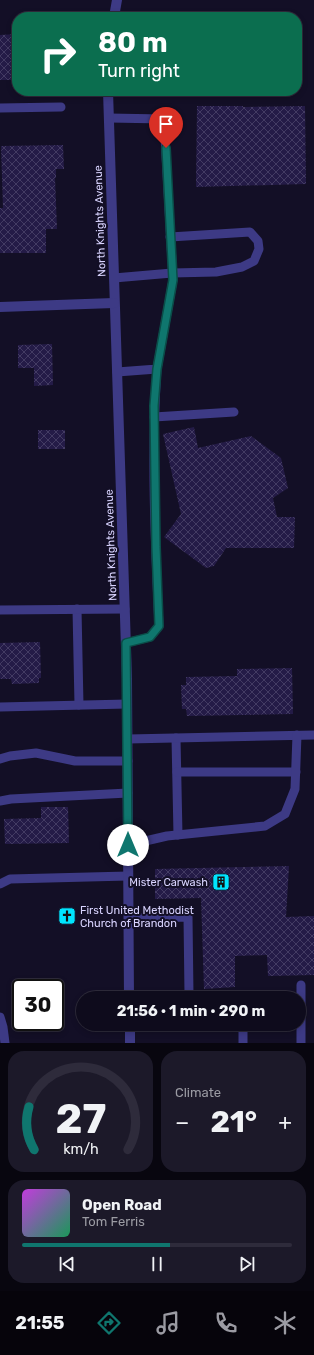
<!DOCTYPE html>
<html lang="en">
<head>
<meta charset="utf-8">
<style>
	body { margin:0; font-family:Rubik,sans-serif; background:#1c1929; color:#f1f3f6; height:100vh; display:flex; flex-direction:column; font-size:15px; white-space:nowrap }
	* { box-sizing:border-box; margin:0 }
	p { font-size:13px; color:#9b9ba3 }
	.icon { flex:none; width:22px; height:22px; fill:none; stroke:currentColor; stroke-width:2; stroke-linecap:round; stroke-linejoin:round }
	.map { position:relative; height:1043px; overflow:hidden }
	.side { display:flex; flex-direction:column; gap:8px; padding:8px; background:#08060f; flex:1 }
	.side>* { flex:none }
	.banner { position:absolute; left:12px; top:12px; width:290px; height:84px; border-radius:16px; box-shadow:0 2px 6px #0003,0 0 0 1px #2e2b3b; background:#0b6e4f; color:#fff; overflow:hidden }
	.speed { position:absolute; left:12px; top:979px; display:flex; gap:8px; font-size:20px; font-weight:700; text-align:center }
	.speed>* { display:grid; place-content:center; width:52px; height:52px; border-radius:50%; background:#0e0b1c; box-shadow:0 2px 6px #0003,0 0 0 1px #2e2b3b; line-height:1 }
	.speed .limit { border:2px solid #111; border-radius:6px; background:#fff; color:#111 }
	.pin { position:absolute; display:grid; place-items:center; width:34px; height:34px; color:#fff; margin:-41px -17px; border-radius:50% 50% 50% 0; rotate:-45deg; box-shadow:0 0 4px #0007 }
	.pin .icon { rotate:45deg }
	.me { position:absolute; width:44px; margin:-22px; rotate:0deg; stroke-linejoin:round; filter:drop-shadow(0 0 3px #0008) }
	.turn { display:flex; align-items:center; gap:14px; height:84px; padding:0 20px; font-size:18px }
	.turn .icon { width:52px; height:52px; stroke-width:2.5 }
	.turn b { display:block; font-size:28px; line-height:34px }
	.big { font-size:30px; font-weight:700; line-height:1.1 }
	.side .card { flex:1; display:flex; flex-direction:column; justify-content:center; gap:6px; min-width:0; padding:0 14px; border-radius:16px; background:#1c1929 }
	.side .dial { align-items:center; gap:0 }
	.dial svg { height:104px; overflow:visible; fill:none; stroke:#2e2b3b; stroke-width:7; stroke-linecap:round; text-anchor:middle }
	.dial text { fill:#f1f3f6; stroke:none }
	.song { display:flex; align-items:center; gap:12px }
	.cover { width:48px; height:48px; border-radius:6px; background:linear-gradient(135deg,hsl(290 70% 55%),hsl(150 70% 35%)) }
	.played { height:4px; border-radius:2px; background:linear-gradient(90deg,#0f766e 55%,#2e2b3b 55%) }
	.keys { display:flex; justify-content:space-around; direction:ltr }
	.heat { display:flex; justify-content:space-between; align-items:center; font-size:22px; direction:ltr }
	.side .tiles { flex:1; display:grid; gap:8px; grid-template-columns:1fr 1fr }
	.card:last-child { grid-column:span 2 }
	.trip { position:absolute; left:76px; top:991px; width:230px; height:40px; border-radius:20px; background:#0e0b1c; box-shadow:0 2px 6px #0003,0 0 0 1px #2e2b3b; font-weight:700; line-height:40px; text-align:center }
	.dock { display:flex; height:64px; justify-content:space-around; align-items:center; background:#06040b; color:#9b9ba3 }
	.dock .icon { width:28px; height:28px }
	.dock .active { color:#0f766e }
	.dock b { font-size:18px; color:#f1f3f6 }
	.map>svg:first-child { display:block }
</style>
</head>
<body>
<div class="map">
<svg width="314" height="1043" viewBox="0 0 314 1043">
	<defs>
		<pattern id="building-cross-hatch" width="8" height="8" patternUnits="userSpaceOnUse"><rect width="8" height="8" fill="#241b47"/><path d="M0 0l8 8M0 8l8-8" fill="none" stroke="#433b63"/></pattern>
	</defs>
	<rect width="100%" height="100%" fill="#130f26"/>
	<g fill="url(#building-cross-hatch)">
		<polygon points="17,34 17,80 0,80 0,35"/>
		<polygon points="197,106 243,106 243,107 305,106 306,184 196,187"/>
		<polygon points="63,145 64,169 56,169 56,178 55,178 57,229 46,229 46,253 0,253 0,208 3,208 1,146"/>
		<polygon points="52,344 53,385 34,386 34,368 18,368 18,345"/>
		<polygon points="194,427 198,448 251,436 281,458 288,488 273,498 277,517 295,517 294,548 226,548 214,566 206,568 164,537 181,514 163,434"/>
		<rect x="38" y="430" width="27" height="19"/>
		<polygon points="40,642 41,678 39,678 39,683 12,684 11,679 0,679 0,643"/>
		<polygon points="292,668 293,714 187,716 186,709 182,709 181,685 186,685 186,677 237,676 237,669"/>
		<polygon points="41,807 68,807 69,843 5,844 4,819 41,818"/>
		<polygon points="289,866 286,917 314,916 314,975 268,976 267,955 235,956 235,987 204,989 201,898 155,899 155,869"/>
	</g>
	<g fill="none" stroke-linecap="round" stroke-linejoin="round">
		<g stroke="#3d3a85" stroke-width="9">
			<polyline points="0,108 61,107"/>
			<polyline points="109,118 164,119 173,280 157,369 117,372"/>
			<polyline points="114,278 172,273 216,272 242,267 254,261 259,249 258,241 250,232 170,237"/>
			<polyline points="154,417 234,412"/>
			<polyline points="77,609 79,705"/>
			<polyline points="0,610 125,609"/>
			<path d="M126 643 150 637 159 626C155 540 151 454 157 369"/>
			<polyline points="0,707 127,704"/>
			<polyline points="176,738 178,835"/>
			<polyline points="128,739 314,735"/>
			<polyline points="0,759 10,756 36,753 75,761 128,761"/>
			<polyline points="177,772 296,772"/>
			<polyline points="0,801 11,799 128,793"/>
			<polyline points="128,845 167,836 265,826 285,814 295,789 297,735"/>
			<polyline points="0,884 10,879 128,876"/>
			<polyline points="129,918 188,917 189,995 243,997 243,998"/>
			<polyline points="301,985 301,1043"/>
			<polyline points="0,1017 3,1027 5,1043"/>
			<polyline points="243,1043 243,1024"/>
		</g>
		<g stroke="#3d3a85" stroke-width="10">
			<polyline points="114,17 117,0"/>
			<polyline points="108,91 127,679 129,998"/>
			<polyline points="0,307 114,303"/>
			<polyline points="130,1024 130,1043"/>
		</g>
	</g>
	<g fill="none" stroke-linecap="round" stroke-linejoin="round">
		<defs>
			<polyline id="route" points="128,845 126,643 150,637 159,626 156,547 154,406 157,369 173,280 166,148"/>
		</defs>
		<use href="#route" stroke="#0a4d48" stroke-width="10"/>
		<use href="#route" stroke="#0f766e" stroke-width="7"/>
	</g>
	<defs>
		<symbol id="building-square" viewBox="-11 -11 22 22"><rect x="-9" y="-9" width="18" height="18" rx="4" fill="#00e5ff" stroke="#130f26"/><path d="M-4-6H4V6H1V3H-1V6H-4ZM-2.5-4.3h1.7v1.8h-1.7ZM.8-4.3h1.7v1.8H.8ZM-2.5-1h1.7V.8h-1.7ZM.8-1h1.7V.8H.8Z" fill="#111"/></symbol>
		<symbol id="church-square" viewBox="-11 -11 22 22"><rect x="-9" y="-9" width="18" height="18" rx="4" fill="#00e5ff" stroke="#130f26"/><path d="M-1.2-6h2.4v3.5h3.3v2.4h-3.3V6h-2.4V-.1h-3.3v-2.4h3.3Z" fill="#111"/></symbol>
	</defs>
	<g fill-rule="evenodd">
		<use href="#building-square" x="211" y="872" width="20" height="20"/>
		<use href="#church-square" x="57" y="906" width="20" height="20"/>
	</g>
	<g text-anchor="middle" dominant-baseline="central" stroke-width="4" stroke-linejoin="round" paint-order="stroke">
		<g font-size="11" fill="#d9d4ff" stroke="#130f26">
			<text transform="translate(100 221) rotate(-92)">North Knights Avenue</text>
			<text transform="translate(111 545) rotate(-92)">North Knights Avenue</text>
		</g>
		<g font-size="11" fill="#d9d4ff" stroke="#130f26" text-anchor="end">
			<text x="208" y="882">Mister Carwash</text>
			<text x="80" y="910" text-anchor="start">First United Methodist<tspan x="80" dy="13">Church of Brandon</tspan></text>
		</g>
	</g>
</svg>
<div class="speed"><div class="limit">30</div></div>
<div class="pin" style="left:166px;top:148px;background:#d93025"><svg class="icon" aria-label="arrive" viewBox="0 0 24 24"><path d="M6 21V4h12l-3 4 3 4H6"/></svg></div>
<svg class="me" style="left:128px;top:845px" viewBox="-20 -20 40 40"><circle r="19" fill="#fff"/><path d="M0-13L10 11 0 6-10 11z" fill="#0f766e"/></svg>
<div class="trip">21:56 · 1 min · 290 m</div>
<div class="banner">
<div class="turn"><svg class="icon" aria-label="right" viewBox="0 0 24 24"><path d="M7 20v-9h11M14 6l5 5-5 5"/></svg><div><b>80 m</b>Turn right</div></div>
</div>
</div>
<section class="side">
<div class="tiles">
<div class="card dial"><svg viewBox="0 0 100 80">
<path d="M14 69A42 42 0 1 1 86 69"/>
<path d="M14 69A42 42 0 0 1 10 36" stroke="#0f766e"/>
<text x="50" y="56" font-size="32" font-weight="700">27</text>
<text x="50" y="72" font-size="11">km/h</text>
</svg></div>
<div class="card"><p>Climate</p>
<div class="heat"><a>−</a><b class="big">21°</b><a>+</a></div>
</div>
<div class="card">
<div class="song"><i class="cover"></i><div><b>Open Road</b><p>Tom Ferris</p></div></div>
<div class="played"></div>
<div class="keys"><svg class="icon" aria-label="previous" viewBox="0 0 24 24"><path d="M18 5L8 12l10 7zM5 5v14"/></svg><svg class="icon" aria-label="pause" viewBox="0 0 24 24"><path d="M8 5v14M16 5v14"/></svg><svg class="icon" aria-label="next" viewBox="0 0 24 24"><path d="M6 5l10 7-10 7zM19 5v14"/></svg></div>
</div>
</div>
</section>
<nav class="dock">
<b>21:55</b>
<svg class="icon active" aria-label="directions" viewBox="0 0 24 24"><path d="M12 3l9 9-9 9-9-9zM9 14v-3h6M13 9l2 2-2 2"/></svg>
<svg class="icon" aria-label="music" viewBox="0 0 24 24"><path d="M9 18V5l10-2v13"/><circle cx="6" cy="18" r="3"/><circle cx="16" cy="16" r="3"/></svg>
<svg class="icon" aria-label="phone" viewBox="0 0 24 24"><path d="M5 4h4l2 5-3 2q2 4 5 5l2-3 5 2v4C11 20 4 13 5 4z"/></svg>
<svg class="icon" aria-label="climate" viewBox="0 0 24 24"><path d="M12 3v18M4 7l16 10M4 17L20 7"/></svg>
</nav>
</body>
</html>
